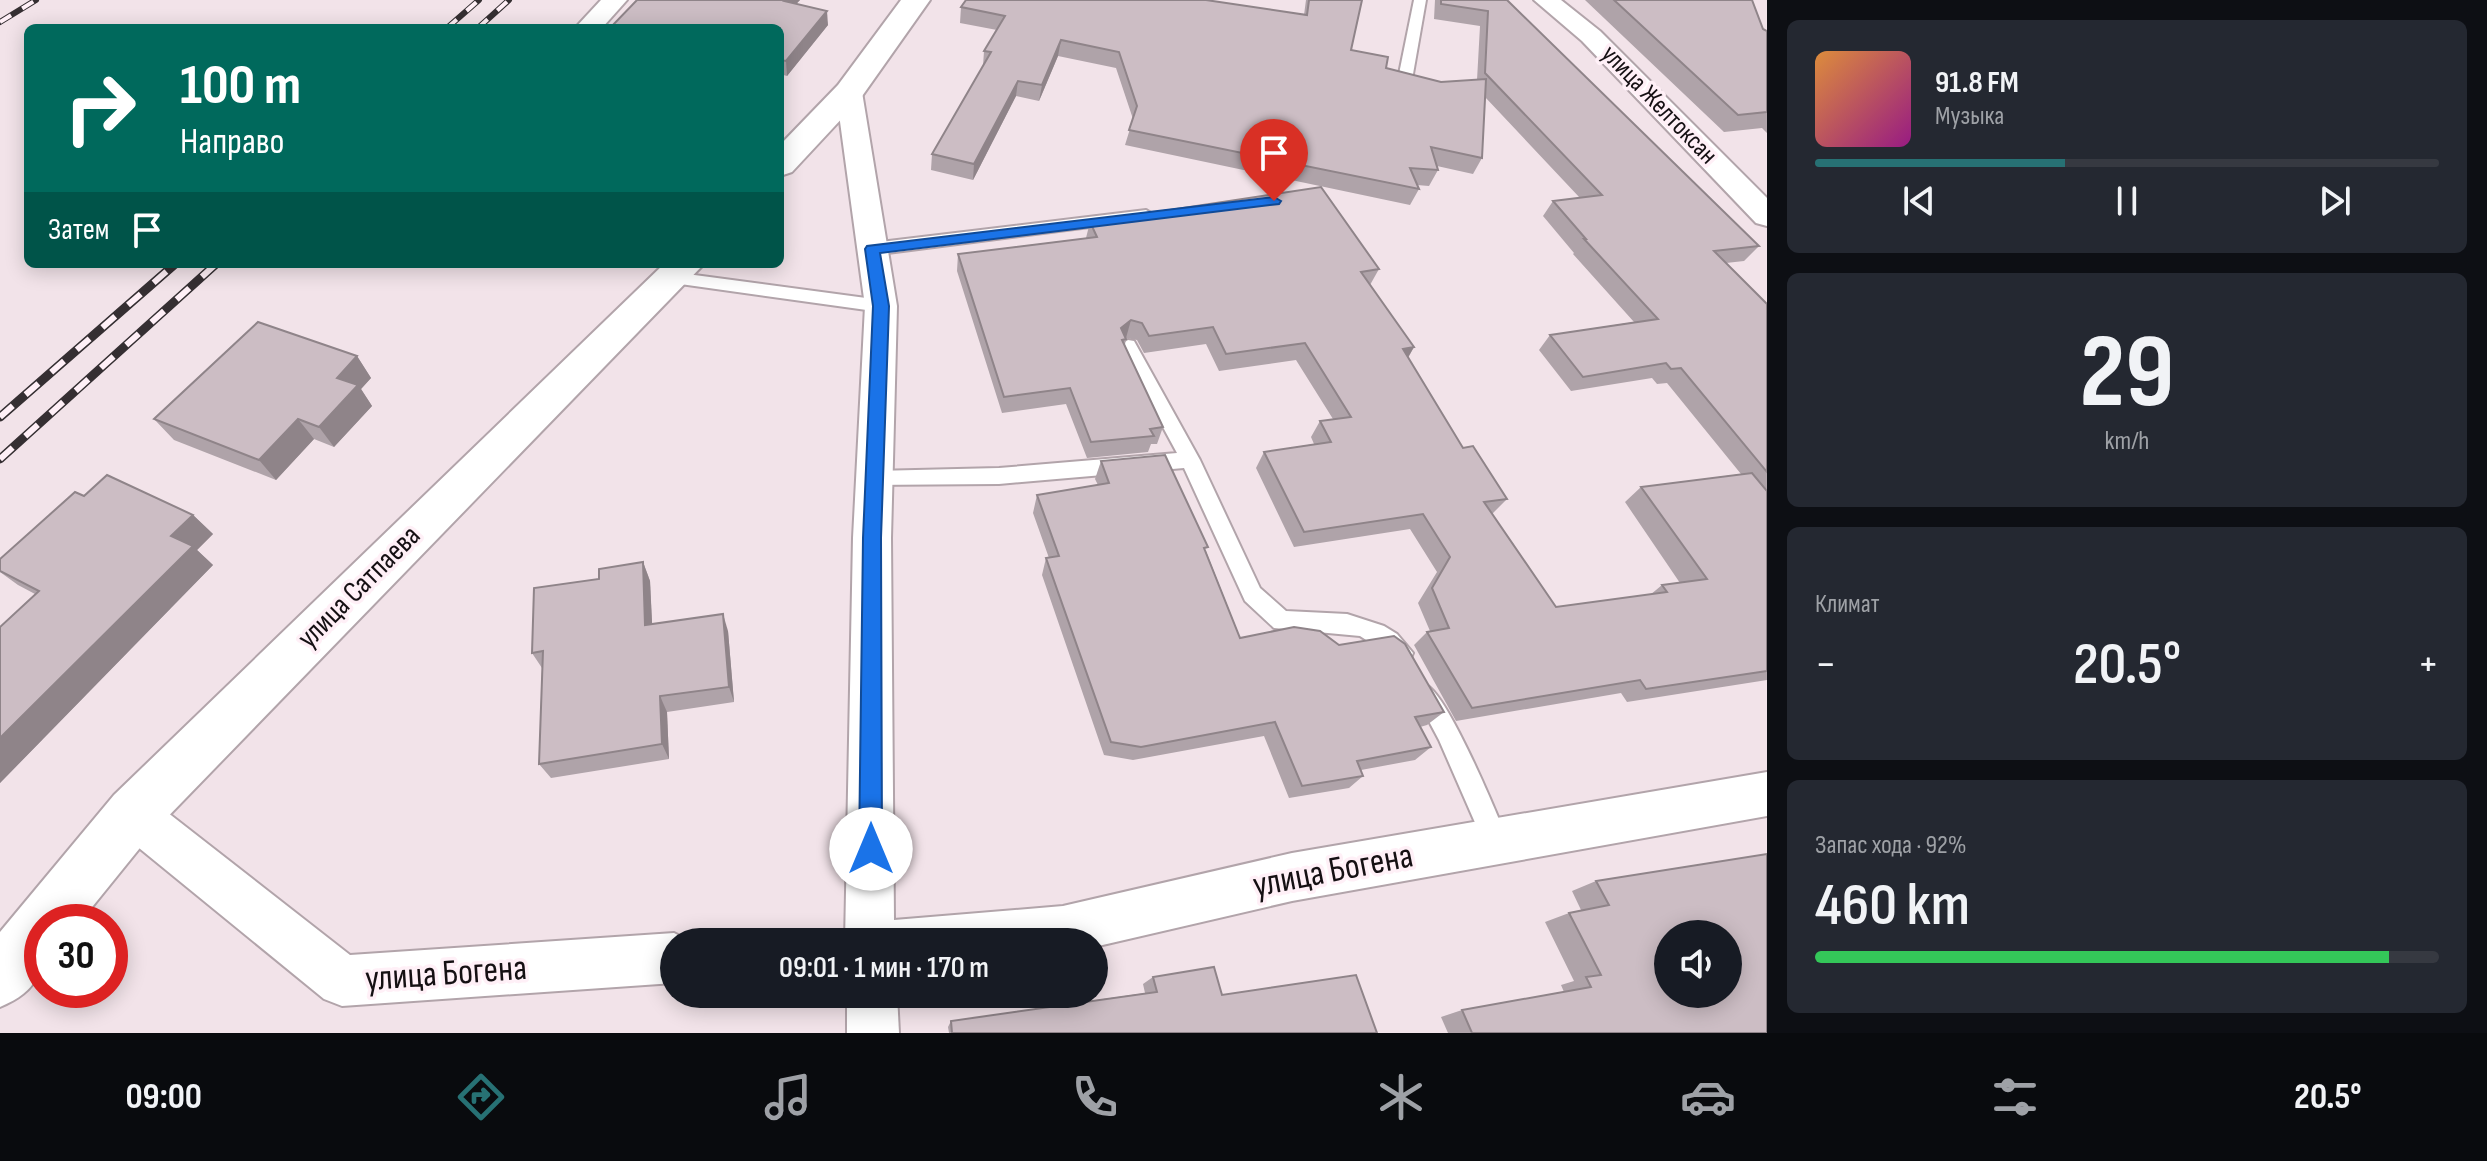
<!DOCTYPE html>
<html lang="ru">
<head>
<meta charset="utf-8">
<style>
	body { margin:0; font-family:"Sofia Sans Condensed",sans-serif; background:#242831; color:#f1f3f6; height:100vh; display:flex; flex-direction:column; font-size:30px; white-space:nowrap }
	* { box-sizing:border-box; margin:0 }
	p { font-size:26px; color:#9ea1a6 }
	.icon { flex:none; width:44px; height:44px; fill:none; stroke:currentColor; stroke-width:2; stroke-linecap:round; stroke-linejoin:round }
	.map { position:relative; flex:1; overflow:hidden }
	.panel { display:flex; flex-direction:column; gap:20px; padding:20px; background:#0d0f14; width:720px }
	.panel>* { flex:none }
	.top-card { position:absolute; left:24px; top:24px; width:760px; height:244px; border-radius:12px; box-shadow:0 4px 20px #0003; background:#00695c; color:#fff; overflow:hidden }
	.fabs { position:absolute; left:1654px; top:920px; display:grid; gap:16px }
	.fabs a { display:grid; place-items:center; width:88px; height:88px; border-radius:50%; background:#171b24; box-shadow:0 4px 20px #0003; font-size:40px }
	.speed { position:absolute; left:24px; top:904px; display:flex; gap:16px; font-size:40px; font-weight:700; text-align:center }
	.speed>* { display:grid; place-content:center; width:104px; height:104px; border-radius:50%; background:#171b24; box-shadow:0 4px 20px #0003; line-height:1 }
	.speed .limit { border:12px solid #d22; background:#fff; color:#111 }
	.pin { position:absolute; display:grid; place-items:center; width:68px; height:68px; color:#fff; margin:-82px -34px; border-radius:50% 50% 50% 0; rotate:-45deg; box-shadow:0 0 8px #0007 }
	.pin .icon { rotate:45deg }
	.me { position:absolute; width:88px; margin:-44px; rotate:0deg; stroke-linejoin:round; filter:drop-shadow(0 0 6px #0008) }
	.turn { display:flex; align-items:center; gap:28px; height:168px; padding:0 24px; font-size:36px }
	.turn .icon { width:104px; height:104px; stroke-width:2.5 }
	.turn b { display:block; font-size:56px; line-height:68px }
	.then { display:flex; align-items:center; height:76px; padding:0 24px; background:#0003; gap:16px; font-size:30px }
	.big { font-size:60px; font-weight:600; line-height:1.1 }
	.panel .card { flex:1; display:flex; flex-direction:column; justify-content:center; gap:12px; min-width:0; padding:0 28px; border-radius:12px; background:#242831 }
	.panel .dial { align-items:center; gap:0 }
	.dial b { font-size:104px; line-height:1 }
	.song { display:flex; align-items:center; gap:24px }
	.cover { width:96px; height:96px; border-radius:12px; background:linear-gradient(135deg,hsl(30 70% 55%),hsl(310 70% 35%)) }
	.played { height:8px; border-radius:4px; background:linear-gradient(90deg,#277174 40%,#363941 40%) }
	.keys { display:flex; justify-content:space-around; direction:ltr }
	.heat { display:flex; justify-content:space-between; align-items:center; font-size:44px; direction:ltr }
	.charge { height:12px; border-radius:6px; background:linear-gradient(90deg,#34c759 92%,#363941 0) }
	.trip { position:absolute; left:660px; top:928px; width:448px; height:80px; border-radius:40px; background:#171b24; box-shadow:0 4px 20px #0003; font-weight:600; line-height:80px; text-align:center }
	.dock { display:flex; height:128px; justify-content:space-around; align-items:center; background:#090b0e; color:#9ea1a6 }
	.dock .icon { width:56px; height:56px }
	.dock .current { color:#277174 }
	.dock b { font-size:36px; color:#f1f3f6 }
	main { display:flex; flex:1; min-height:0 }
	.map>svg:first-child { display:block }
</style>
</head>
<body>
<main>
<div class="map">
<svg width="1767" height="1033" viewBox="0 0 1767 1033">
	<rect width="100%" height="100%" fill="#f2e3e9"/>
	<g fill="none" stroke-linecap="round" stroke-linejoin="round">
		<defs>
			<g id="service">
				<polygon points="1414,0 1426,0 1413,74 1406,78 1399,74"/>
				<polygon points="1146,210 1154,215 1152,219 872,255 864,249 872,243"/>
				<polygon points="672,272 881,300 890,306 881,312 666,282 664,278"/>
				<polygon points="1128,340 1134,341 1200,460 1260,588 1286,611 1347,614 1384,626 1397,634 1413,653 1410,660 1402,663 1360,636 1274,628 1245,601 1184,468 999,484 867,485 864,479 867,473 874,471 999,468 1177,453 1119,346"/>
				<path d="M1426 685C1447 693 1497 814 1508 841L1505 850 1496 853 1487 850 1439 740 1415 695 1418 688Z"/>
			</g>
			<g id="minor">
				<polygon points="601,0 627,0 602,28 575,28"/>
				<polygon points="1534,0 1561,0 1600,31 1767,198 1767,226 1756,223 1582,41"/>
				<polygon points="849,84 859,86 862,92 897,306 891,538 894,920 1063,906 1292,853 1767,772 1767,816 1292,901 1094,947 1094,942 845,942 853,538 865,306 836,92 839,86"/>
				<polygon points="133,791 149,798 350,955 674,933 692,942 674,942 674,983 342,1006 324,999 117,830 110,814 117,798"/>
				<polygon points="847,994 897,994 899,1033 847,1033"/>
			</g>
			<g id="tertiary">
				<polygon points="901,0 930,0 860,99 792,172 780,176 780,145 838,85"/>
				<path d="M664 264H704L152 833 80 922H42C42 965 46 988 0 1007V932L114 795Z"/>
			</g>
		</defs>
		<use href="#service" stroke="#b2a4aa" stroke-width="4"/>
		<use href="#minor" stroke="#b2a4aa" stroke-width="4"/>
		<use href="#tertiary" stroke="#b2a4aa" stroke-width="4"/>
		<use href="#service" fill="#fff" fill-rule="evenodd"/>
		<use href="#minor" fill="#fff" fill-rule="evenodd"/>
		<use href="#tertiary" fill="#fff" fill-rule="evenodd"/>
		<defs>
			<g id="rail-far1">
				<polyline points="0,22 36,0"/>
				<polyline points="447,28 479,0"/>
				<polyline points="478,28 509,0"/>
			</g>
			<g id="rail">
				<polyline points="0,417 175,264"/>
				<polyline points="0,459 216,264"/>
			</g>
		</defs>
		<use href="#rail-far1" stroke="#352f32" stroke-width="6"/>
		<use href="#rail" stroke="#352f32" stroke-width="9"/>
		<use href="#rail-far1" stroke="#fff0f7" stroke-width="4" stroke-dasharray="13" stroke-linecap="butt"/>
		<use href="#rail" stroke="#fff0f7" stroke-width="6" stroke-dasharray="17" stroke-linecap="butt"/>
	</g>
	<g fill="#afa3a9">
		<polygon points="637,0 800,0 796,4 828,25 787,76 780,74 780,28"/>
		<polygon points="1306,0 1362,0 1351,50 1386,68 1441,82 1477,80 1480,26 1434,19 1435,0 1507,0 1759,246 1744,261 1726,263 1767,304 1767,680 1627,702 1621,693 1456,721 1414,645 1427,632 1430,631 1418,603 1437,572 1410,529 1294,547 1256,468 1264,452 1314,444 1311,437 1320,421 1333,419 1296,360 1219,371 1206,344 1144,353 1137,340 1126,338 1125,345 1163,427 1157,444 1151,444 1148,452 1087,458 1066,404 1002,413 957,271 958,254 1086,238 1090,222 1379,269 1370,285 1414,347 1408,358 1463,448 1507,499 1492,514 1556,607 1650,595 1662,585 1680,583 1625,502 1641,487 1741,474 1667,383 1657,384 1652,378 1571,391 1539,350 1550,335 1634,322 1573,254 1574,253 1543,216 1553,201 1580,198 1485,97 1482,158 1473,174 1437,166 1438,170 1429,186 1417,185 1419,189 1410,205 1125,145 1133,119 1116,68 1058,56 1039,101 1016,96 973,180 931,170 932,154 983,66 984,51 997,30 960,23 961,7 1206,1 1304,15"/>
		<polygon points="1585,0 1752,0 1763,29 1767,31 1767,133 1762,128 1724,132"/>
		<polygon points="357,356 371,378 361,389 372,406 334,447 314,439 276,480 174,440 154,419"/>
		<polygon points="1101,461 1206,551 1240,638 1339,645 1444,712 1427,725 1420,727 1431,747 1415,760 1361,770 1363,776 1349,788 1289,798 1264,736 1133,760 1104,755 1042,575 1046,558 1049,558 1033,513 1037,495 1098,485 1095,479"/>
		<polygon points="193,515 213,534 197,550 213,565 0,783 0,627 35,594 18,585 0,572 0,559"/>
		<polygon points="643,562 650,581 652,624 728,631 734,702 667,712 669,759 551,778 539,764 542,668 532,653"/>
		<polygon points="1596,881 1767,1033 1448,1033 1441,1017 1462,1010 1564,992 1561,985 1574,981 1545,922 1569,913 1581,910 1572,891"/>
		<polygon points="1153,977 1222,995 1377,1033 949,1033 948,1027 951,1021 1145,993 1143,984"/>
	</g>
	<g fill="#8f8489">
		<polygon points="785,0 800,0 785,16 784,1"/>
		<polygon points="827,11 828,25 787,76 786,61"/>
		<polygon points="1061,40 1058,56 1039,101 1042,85"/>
		<polygon points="1018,81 1016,96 973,180 974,164"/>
		<polygon points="1131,320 1126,338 1116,345 1121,328"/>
		<polygon points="1414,347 1404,364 1403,349"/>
		<polygon points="357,356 371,378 361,389 372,406 334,447 319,427 337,378"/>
		<polygon points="298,419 314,439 276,480 259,460"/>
		<polygon points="193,515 213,534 197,550 213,565 0,783 0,738 171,536"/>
		<polygon points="643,562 650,581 653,642 645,625"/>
		<polygon points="723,614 728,631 734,702 729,687"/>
		<polygon points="660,696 667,712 669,759 662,744"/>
	</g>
	<g fill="#ccbdc4" stroke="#8f8489" stroke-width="2" fill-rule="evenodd">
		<polygon points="637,0 785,0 784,1 827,11 786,61 780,60 780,28 610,28"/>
		<polygon points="966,0 1206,0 1307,15 1309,0 1362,0 1351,50 1388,57 1386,68 1441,82 1486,79 1482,158 1431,147 1438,170 1410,168 1419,189 1129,130 1137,106 1119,52 1061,40 1042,85 1018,81 974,164 932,154 991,52 984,51 1005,16 961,7"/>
		<polygon points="1441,0 1507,0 1759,246 1714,251 1767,304 1767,472 1681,368 1671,369 1666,363 1583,377 1550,335 1658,319 1584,239 1586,239 1553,201 1602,195 1485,73 1488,11 1441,4"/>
		<polygon points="1614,0 1752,0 1763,29 1767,31 1767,112 1738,115"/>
		<polygon points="1321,187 1379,269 1361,272 1414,347 1403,349 1463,448 1473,446 1507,499 1484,502 1556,607 1667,592 1662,585 1707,579 1641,487 1752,473 1767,491 1767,671 1646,689 1640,680 1472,708 1427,632 1449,628 1432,588 1450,557 1423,514 1304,532 1264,452 1331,442 1320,421 1351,417 1305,343 1226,354 1213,327 1149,336 1142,323 1131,320 1121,328 1126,339 1122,340 1163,427 1150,429 1154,436 1091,442 1070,388 1004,397 958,254 1097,237 1090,222"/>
		<polygon points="258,322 357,356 337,378 358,385 319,427 298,419 259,460 154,419"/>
		<polygon points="1165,455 1208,547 1204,548 1240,638 1294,627 1320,631 1339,645 1394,636 1405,644 1444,712 1415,717 1431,747 1357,761 1363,776 1302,786 1275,722 1141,747 1111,742 1046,558 1059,556 1037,495 1109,483 1101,461"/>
		<polygon points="107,475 193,515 171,536 193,546 0,738 0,627 39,591 0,571 0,559 75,492 84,496"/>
		<polygon points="643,562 645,625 723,614 729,687 660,696 662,744 539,764 543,651 532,653 534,588 599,579 599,569"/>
		<path d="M1767 854V1033H1472L1462 1010 1591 987 1586 977 1601 975 1569 913 1609 905 1596 881ZM1668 934H1728V994H1668Z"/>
		<polygon points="1214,967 1222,995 1356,975 1377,1033 952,1033 951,1021 1157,992 1153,977"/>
	</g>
	<polygon fill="#1a73e8" stroke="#114b97" stroke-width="2" points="1274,197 1281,201 1279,204 880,253 889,306 881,538 882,849 878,857 871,860 863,857 859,849 863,538 873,306 865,249 867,246"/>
	<g text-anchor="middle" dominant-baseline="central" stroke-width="7" stroke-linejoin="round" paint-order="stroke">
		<g font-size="26" fill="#151013" stroke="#fff0f7">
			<text transform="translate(1659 105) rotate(46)">улица Желтоксан</text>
		</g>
		<g font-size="30" fill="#151013" stroke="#fff0f7">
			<text transform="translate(359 587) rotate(-45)">улица Сатпаева</text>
		</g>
		<g font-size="36" fill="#151013" stroke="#fff0f7">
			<text transform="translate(1333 871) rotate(-11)">улица Богена</text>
			<text transform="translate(446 974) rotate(-4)">улица Богена</text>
		</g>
	</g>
</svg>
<div class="fabs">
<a><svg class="icon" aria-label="sound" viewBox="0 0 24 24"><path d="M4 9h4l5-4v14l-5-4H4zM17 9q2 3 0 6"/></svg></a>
</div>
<div class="speed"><div class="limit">30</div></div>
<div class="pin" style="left:1274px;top:201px;background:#d93025"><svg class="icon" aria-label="arrive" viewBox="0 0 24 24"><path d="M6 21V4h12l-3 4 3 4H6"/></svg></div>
<svg class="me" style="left:871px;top:849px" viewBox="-20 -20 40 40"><circle r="19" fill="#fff"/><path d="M0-13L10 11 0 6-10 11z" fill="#1a73e8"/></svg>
<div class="trip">09:01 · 1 мин · 170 m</div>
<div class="top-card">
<div class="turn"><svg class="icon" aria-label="right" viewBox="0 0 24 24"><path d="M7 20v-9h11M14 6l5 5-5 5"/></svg><div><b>100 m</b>Направо</div></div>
<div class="then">Затем<svg class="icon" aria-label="arrive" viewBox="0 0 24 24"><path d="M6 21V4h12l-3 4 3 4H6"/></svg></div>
</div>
</div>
<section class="panel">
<div class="card">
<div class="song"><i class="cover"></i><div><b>91.8 FM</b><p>Музыка</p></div></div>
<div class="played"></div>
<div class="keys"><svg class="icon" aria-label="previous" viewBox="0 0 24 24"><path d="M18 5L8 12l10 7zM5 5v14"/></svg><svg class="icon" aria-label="pause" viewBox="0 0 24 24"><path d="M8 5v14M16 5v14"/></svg><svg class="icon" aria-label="next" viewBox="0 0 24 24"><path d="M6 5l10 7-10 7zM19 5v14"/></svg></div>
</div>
<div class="card dial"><b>29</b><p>km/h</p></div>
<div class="card"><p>Климат</p>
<div class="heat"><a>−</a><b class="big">20.5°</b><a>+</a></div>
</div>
<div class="card"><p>Запас хода · 92%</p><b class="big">460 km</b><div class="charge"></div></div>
</section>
</main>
<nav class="dock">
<b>09:00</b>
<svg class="icon current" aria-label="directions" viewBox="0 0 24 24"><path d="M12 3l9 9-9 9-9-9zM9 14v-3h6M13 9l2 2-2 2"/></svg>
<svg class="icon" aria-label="music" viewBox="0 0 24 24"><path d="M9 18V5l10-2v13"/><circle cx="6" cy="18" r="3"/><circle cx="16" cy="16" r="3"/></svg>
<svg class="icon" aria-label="phone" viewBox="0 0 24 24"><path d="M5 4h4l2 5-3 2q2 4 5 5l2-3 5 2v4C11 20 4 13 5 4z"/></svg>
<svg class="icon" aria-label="climate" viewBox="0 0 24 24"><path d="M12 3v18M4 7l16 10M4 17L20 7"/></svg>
<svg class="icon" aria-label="car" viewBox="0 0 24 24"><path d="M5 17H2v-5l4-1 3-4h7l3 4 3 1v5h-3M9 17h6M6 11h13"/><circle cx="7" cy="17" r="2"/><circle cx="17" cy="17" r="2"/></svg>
<svg class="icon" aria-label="filters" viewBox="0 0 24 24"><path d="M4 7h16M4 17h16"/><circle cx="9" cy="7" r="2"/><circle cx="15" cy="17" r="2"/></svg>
<b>20.5°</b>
</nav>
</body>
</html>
